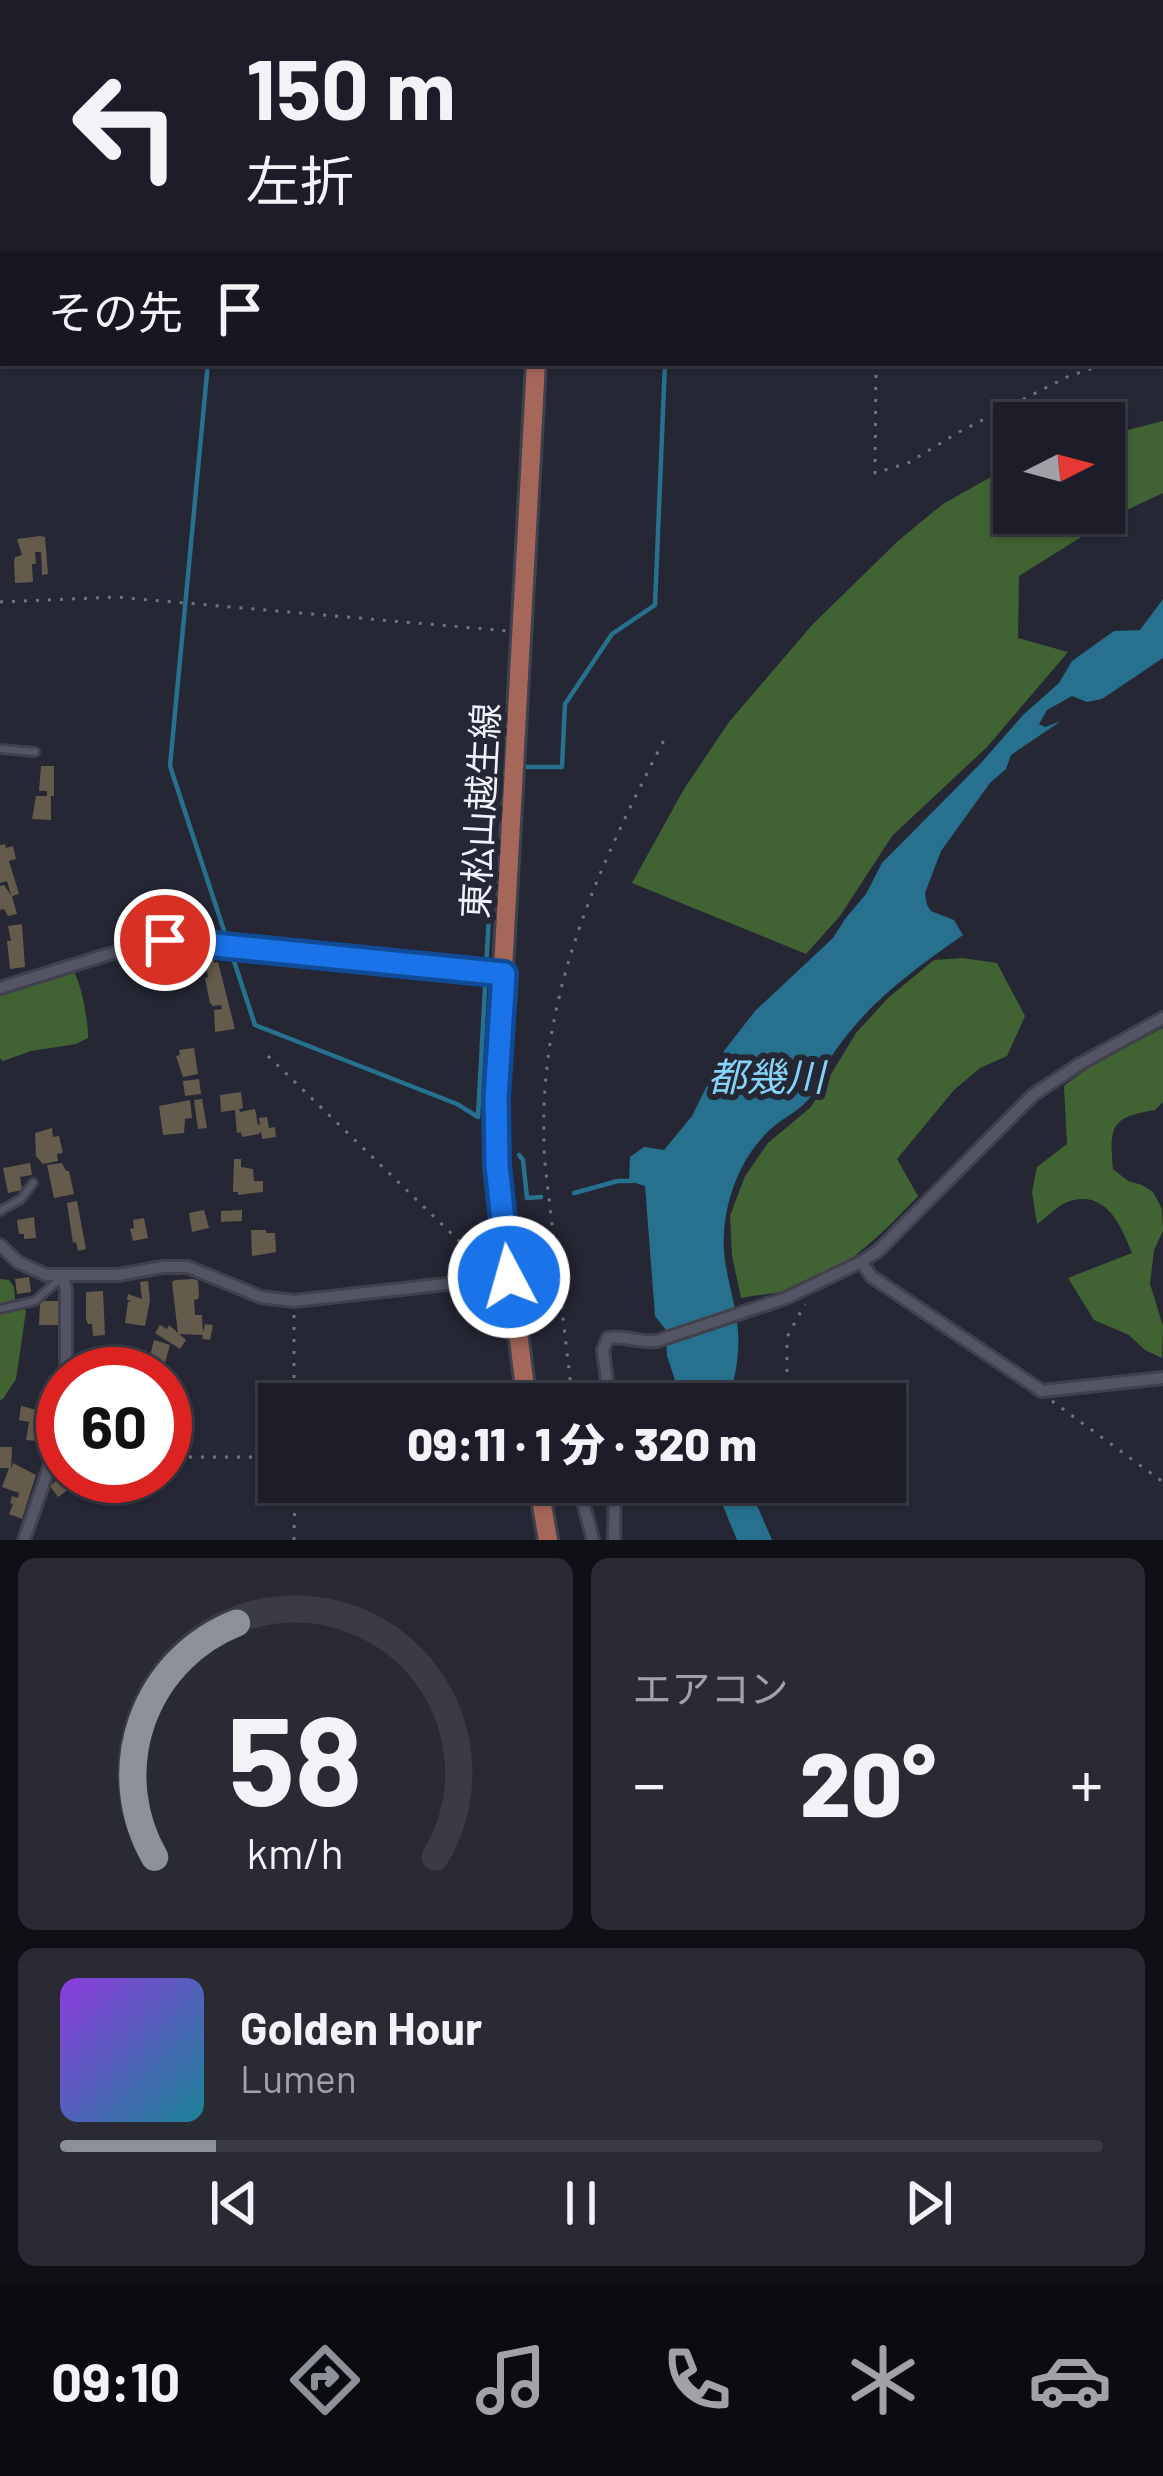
<!DOCTYPE html>
<html lang="ja">
<head>
<meta charset="utf-8">
<style>
	body { margin:0; font-family:Barlow,"Noto Sans JP",sans-serif; background:#292a34; color:#f1f3f6; height:100vh; display:flex; flex-direction:column; font-size:45px; white-space:nowrap }
	* { box-sizing:border-box; margin:0 }
	p { font-size:39px; color:#a0a2a8 }
	.icon { flex:none; width:66px; height:66px; fill:none; stroke:currentColor; stroke-width:2; stroke-linecap:round; stroke-linejoin:round }
	.map { position:relative; height:1540px; overflow:hidden }
	.details { display:flex; flex-direction:column; gap:18px; padding:18px; background:#0f1016; flex:1 }
	.details>* { flex:none }
	.top-card { position:absolute; left:0px; top:0px; width:1164px; height:366px; box-shadow:0 3px 9px #0004,0 0 0 3px #3a3b45; background:#1c1d28; color:#f1f3f6; overflow:hidden }
	.needle { width:78px; rotate:84deg }
	.controls { position:absolute; left:993px; top:402px; display:grid; gap:24px }
	.controls a { display:grid; place-items:center; width:132px; height:132px; border-radius:0px; background:#1c1d28; box-shadow:0 3px 9px #0004,0 0 0 3px #3a3b45; font-size:60px }
	.speed { position:absolute; left:36px; top:1347px; display:flex; gap:24px; font-size:60px; font-weight:700; text-align:center }
	.speed>* { display:grid; place-content:center; width:156px; height:156px; border-radius:50%; background:#1c1d28; box-shadow:0 3px 9px #0004,0 0 0 3px #3a3b45; line-height:1 }
	.speed .limit { border:18px solid #d22; background:#fff; color:#111 }
	.pin { position:absolute; display:grid; place-items:center; width:102px; height:102px; color:#fff; margin:-51px; border:6px solid #fff; border-radius:50%; box-shadow:0 3px 12px #0007 }
	.me { position:absolute; width:132px; margin:-66px; rotate:354deg; stroke-linejoin:round; filter:drop-shadow(0 0 9px #0008) }
	.turn { display:flex; align-items:center; gap:42px; height:252px; padding:0 48px; font-size:54px }
	.turn .icon { width:156px; height:156px; stroke-width:2.5 }
	.turn b { display:block; font-size:84px; line-height:102px }
	.then { display:flex; align-items:center; height:114px; padding:0 48px; background:#0003; gap:24px; font-size:45px }
	.big { font-size:90px; font-weight:800; line-height:1.1 }
	.details .card { flex:1; display:flex; flex-direction:column; justify-content:center; gap:18px; min-width:0; padding:0 42px; border-radius:18px; background:#292a34 }
	.details .dial { align-items:center; gap:0 }
	.dial svg { height:312px; overflow:visible; fill:none; stroke:#3a3b45; stroke-width:7; stroke-linecap:round; text-anchor:middle }
	.dial text { fill:#f1f3f6; stroke:none }
	.song { display:flex; align-items:center; gap:36px }
	.cover { width:144px; height:144px; border-radius:18px; background:linear-gradient(135deg,hsl(270 70% 55%),hsl(190 70% 35%)) }
	.played { height:12px; border-radius:6px; background:linear-gradient(90deg,#8c9099 15%,#3a3b45 15%) }
	.keys { display:flex; justify-content:space-around; direction:ltr }
	.heat { display:flex; justify-content:space-between; align-items:center; font-size:66px; direction:ltr }
	.details .tiles { flex:1; display:grid; gap:18px; grid-template-columns:1fr 1fr }
	.card:last-child { grid-column:span 2 }
	.trip { position:absolute; left:258px; top:1383px; width:648px; height:120px; border-radius:0px; background:#1c1d28; box-shadow:0 3px 9px #0004,0 0 0 3px #3a3b45; font-weight:800; line-height:120px; text-align:center }
	.menu { display:flex; height:192px; justify-content:space-around; align-items:center; background:#0b0c10; color:#a0a2a8 }
	.menu .icon { width:84px; height:84px }
	.menu .current { color:#8c9099 }
	.menu b { font-size:54px; color:#f1f3f6 }
	.map>svg:first-child { display:block }
</style>
</head>
<body>
<div class="map">
<svg width="1163" height="1540" viewBox="0 0 1163 1540">
	<rect width="100%" height="100%" fill="#252735"/>
	<g fill="#416333">
		<polygon points="1163,421 1163,493 1118,514 1019,576 1018,638 1068,652 987,747 892,836 840,916 806,954 632,883 684,789 729,722 812,625 898,541 922,521 943,504 1014,464 1014,513 1104,513 1104,436"/>
		<path d="M962 958 997 963 1025 1016 1007 1056 980 1068 954 1090 897 1159 918 1196C881 1235 842 1275 789 1290 774 1294 757 1295 741 1298L732 1255 730 1216 745 1176 768 1143 811 1107 856 1033 888 998 934 960Z"/>
		<path d="M74 972C81 983 89 1024 88 1038L76 1044 31 1051 3 1061 0 1058V992Z"/>
		<path d="M1163 1028V1102L1155 1110C1111 1117 1109 1126 1113 1169L1128 1181 1142 1185 1153 1192 1162 1209 1163 1231 1154 1250 1150 1284 1163 1326 1162 1358 1145 1350 1129 1335 1094 1320 1068 1278 1132 1253C1121 1226 1107 1190 1070 1201 1059 1204 1047 1217 1037 1224L1032 1192 1037 1167 1067 1144 1064 1086 1093 1064Z"/>
		<polygon points="0,1279 9,1280 14,1287 15,1299 26,1311 16,1379 3,1399 0,1400"/>
	</g>
	<g fill="#27718e">
		<path d="M1163 599V658L1102 699 1087 702 1072 696 1047 710 1039 724 1045 727 1061 721 1011 755 1006 769 990 783 941 851 925 893 927 905 931 911 954 920 963 935C913 970 870 1001 835 1051 826 1063 822 1079 814 1092 801 1111 789 1114 773 1127 743 1153 727 1193 724 1232 721 1266 736 1299 738 1332 740 1356 734 1381 728 1404H683L667 1356 666 1330 655 1316 645 1186 629 1181 630 1157 644 1147 664 1150 692 1116 724 1051 755 1011 833 938 845 919 866 894 882 863 981 763 1023 715 1059 683 1072 661 1114 631 1140 630Z"/>
		<polygon points="713,1482 747,1482 772,1540 737,1540"/>
	</g>
	<g fill="none" stroke-linecap="round" stroke-linejoin="round">
		<g stroke="#27718e" stroke-width="4.5">
			<polyline points="74,3 75,0"/>
			<polyline points="681,3 681,0"/>
			<polyline points="208,363 170,766 255,1025 457,1104 478,1117"/>
			<polyline points="517,767 562,767 565,704 612,634 655,605 665,363"/>
			<polyline points="478,1117 497,767 506,767"/>
			<polyline points="519,1155 523,1160 527,1198 541,1197"/>
			<polyline points="574,1193 618,1181 632,1181"/>
		</g>
	</g>
	<g fill="#655b4c">
		<polygon points="40,536 45,537 48,574 42,575 41,552 35,552 36,564 32,564 33,582 15,583 14,562 15,557 22,555 17,539"/>
		<polygon points="41,766 54,766 54,796 47,796 47,791 39,791"/>
		<polygon points="36,796 51,796 51,820 32,819"/>
		<polygon points="5,844 6,848 13,846 16,859 9,861 19,894 12,896 17,914 8,916 4,909 0,910 0,886 4,885 11,895 7,881 0,883 0,845"/>
		<polygon points="22,924 25,967 10,969 7,941 11,941 8,926"/>
		<polygon points="197,957 214,959 214,963 218,962 235,1029 215,1032 214,1010 222,1009 221,1005 213,1006 210,1003 205,978 208,977 207,971 195,970"/>
		<polygon points="194,1048 198,1074 183,1077 176,1056 180,1055 179,1050"/>
		<polygon points="199,1079 201,1094 185,1096 183,1081"/>
		<polygon points="241,1092 243,1108 239,1109 240,1112 255,1109 258,1125 260,1124 259,1118 267,1117 269,1128 275,1127 276,1137 262,1139 261,1131 259,1134 242,1137 241,1132 237,1133 235,1110 221,1112 220,1095"/>
		<polygon points="202,1099 207,1128 198,1129 194,1100"/>
		<polygon points="190,1100 192,1118 185,1119 184,1133 163,1135 159,1106"/>
		<polygon points="52,1128 53,1137 59,1136 63,1153 57,1154 58,1161 43,1164 36,1156 35,1133"/>
		<polygon points="234,1159 241,1159 241,1167 253,1169 254,1181 263,1181 263,1192 238,1195 238,1192 233,1192"/>
		<polygon points="30,1163 32,1175 20,1177 22,1190 8,1193 3,1168"/>
		<polygon points="62,1163 66,1171 69,1171 74,1194 54,1198 47,1165"/>
		<polygon points="77,1201 86,1249 78,1251 76,1242 73,1243 67,1203"/>
		<polygon points="204,1210 209,1228 192,1232 189,1213"/>
		<polygon points="242,1210 242,1221 221,1222 221,1211"/>
		<polygon points="34,1217 36,1238 24,1239 24,1234 19,1234 17,1220"/>
		<polygon points="144,1218 148,1238 133,1241 130,1229 134,1228 133,1220"/>
		<polygon points="251,1230 266,1230 266,1233 275,1233 276,1252 252,1256"/>
		<polygon points="29,1277 31,1292 17,1294 15,1279"/>
		<polygon points="194,1279 198,1281 199,1295 198,1299 194,1300 195,1315 202,1315 203,1333 205,1324 213,1325 210,1340 202,1339 203,1335 178,1334 172,1282 175,1280"/>
		<polygon points="148,1281 150,1300 145,1326 125,1323 128,1302 132,1301 127,1300 128,1294 142,1299 140,1282"/>
		<polygon points="103,1291 105,1335 93,1336 92,1324 88,1324 86,1319 86,1292"/>
		<polygon points="43,1301 59,1301 58,1325 39,1325 40,1303"/>
		<polygon points="160,1325 167,1329 169,1325 186,1340 180,1349 155,1333"/>
		<polygon points="154,1340 170,1345 163,1370 152,1367 154,1362 149,1360"/>
		<polygon points="110,1356 139,1361 138,1363 145,1364 144,1370 147,1365 155,1369 152,1374 107,1374"/>
		<polygon points="21,1406 49,1413 48,1442 26,1440 29,1422 19,1420"/>
		<polygon points="0,1447 12,1447 11,1470 13,1463 36,1475 22,1519 9,1514 13,1504 10,1503 12,1496 18,1498 19,1493 2,1487 9,1468 0,1468"/>
		<polygon points="63,1474 63,1476 87,1476 58,1497 50,1486"/>
	</g>
	<g fill="none" stroke-linecap="round" stroke-linejoin="round">
		<defs>
			<g id="service">
				<polyline points="0,749 35,752"/>
				<polyline points="0,1211 21,1199 33,1183"/>
				<polyline points="0,1309 35,1301 63,1276"/>
			</g>
			<g id="minor">
				<polyline points="85,3 85,0"/>
				<polyline points="0,140 3,135"/>
				<polyline points="0,988 106,955 165,940 504,973"/>
				<polyline points="0,1245 18,1262 46,1275 118,1275 163,1267 188,1267 261,1297 294,1301 509,1277"/>
				<polyline points="861,1262 872,1277 1042,1391 1163,1378"/>
				<polyline points="63,1276 66,1291 66,1374"/>
				<path d="M610 1404 603 1350 608 1338C624 1335 640 1343 657 1341L786 1298 861 1262 878 1251 1033 1095 1080 1064 1163 1018"/>
				<polyline points="578,1482 593,1540"/>
				<polyline points="24,1540 53,1456 63,1407"/>
				<polyline points="614,1540 615,1482"/>
			</g>
			<g id="primary">
				<polyline points="556,3 556,0"/>
				<polyline points="527,1404 497,1165 496,1098 536,363"/>
				<polyline points="538,1482 548,1540"/>
			</g>
		</defs>
		<use href="#service" stroke="#40414d" stroke-width="12"/>
		<use href="#minor" stroke="#40414d" stroke-width="16"/>
		<use href="#primary" stroke="#40414d" stroke-width="24"/>
		<g stroke="#727480" stroke-width="3" stroke-dasharray="3 9" stroke-linecap="butt">
			<polyline points="889,3 889,0"/>
			<polyline points="0,254 3,254"/>
			<polyline points="1161,308 1163,308"/>
			<polyline points="1161,358 1163,358"/>
			<polyline points="876,363 875,473 908,463 959,432 1069,376 1097,367 1129,363"/>
			<polyline points="0,602 116,597 508,631"/>
			<polyline points="268,1056 486,1267"/>
			<polyline points="294,1315 294,1404"/>
			<polyline points="787,1372 787,1337 805,1304"/>
			<polyline points="1052,1401 1163,1482"/>
			<path d="M573 1404 545 1164C534 1005 594 876 665 738"/>
			<polyline points="165,1457 279,1457"/>
			<polyline points="294,1540 295,1482"/>
		</g>
		<use href="#service" stroke="#535565" stroke-width="6"/>
		<use href="#minor" stroke="#535565" stroke-width="10"/>
		<use href="#primary" stroke="#a6675b" stroke-width="18"/>
	</g>
	<g fill="none" stroke-linecap="round" stroke-linejoin="round">
		<defs>
			<polyline id="route" points="165,940 504,974 496,1098 497,1165 509,1277"/>
		</defs>
		<use href="#route" stroke="#114b97" stroke-width="30"/>
		<use href="#route" stroke="#1a73e8" stroke-width="21"/>
	</g>
	<g text-anchor="middle" dominant-baseline="central" stroke-width="12" stroke-linejoin="round" paint-order="stroke">
		<g font-size="36" fill="#f0f1fb" stroke="#252735">
			<text transform="translate(479 811) rotate(-87)">東松山越生線</text>
		</g>
		<g font-size="39" font-style="italic" fill="#85d3f7" stroke="#252735">
			<text x="766" y="1075">都幾川</text>
		</g>
	</g>
</svg>
<div class="controls">
<a><svg class="needle" viewBox="-14 -14 28 28"><path d="M0-13l5 13h-10z" fill="#e53935"/><path d="M0 13l5-13h-10z" fill="#a0a2a8"/></svg></a>
</div>
<div class="speed"><div class="limit">60</div></div>
<div class="pin" style="left:165px;top:940px;background:#d93025"><svg class="icon" aria-label="arrive" viewBox="0 0 24 24"><path d="M6 21V4h12l-3 4 3 4H6"/></svg></div>
<svg class="me" style="left:509px;top:1277px" viewBox="-20 -20 40 40"><circle r="17" fill="#1a73e8" stroke="#fff" stroke-width="3"/><path d="M0-11L8 9 0 5-8 9z" fill="#fff"/></svg>
<div class="trip">09:11 · 1 分 · 320 m</div>
<div class="top-card">
<div class="turn"><svg class="icon" aria-label="left" viewBox="0 0 24 24"><path d="M17 20v-9H6M10 6l-5 5 5 5"/></svg><div><b>150 m</b>左折</div></div>
<div class="then">その先<svg class="icon" aria-label="arrive" viewBox="0 0 24 24"><path d="M6 21V4h12l-3 4 3 4H6"/></svg></div>
</div>
</div>
<section class="details">
<div class="tiles">
<div class="card dial"><svg viewBox="0 0 100 80">
<path d="M14 69A42 42 0 1 1 86 69"/>
<path d="M14 69A42 42 0 0 1 35 9" stroke="#8c9099"/>
<text x="50" y="56" font-size="32" font-weight="700">58</text>
<text x="50" y="72" font-size="11">km/h</text>
</svg></div>
<div class="card"><p>エアコン</p>
<div class="heat"><a>−</a><b class="big">20°</b><a>+</a></div>
</div>
<div class="card">
<div class="song"><i class="cover"></i><div><b>Golden Hour</b><p>Lumen</p></div></div>
<div class="played"></div>
<div class="keys"><svg class="icon" aria-label="previous" viewBox="0 0 24 24"><path d="M18 5L8 12l10 7zM5 5v14"/></svg><svg class="icon" aria-label="pause" viewBox="0 0 24 24"><path d="M8 5v14M16 5v14"/></svg><svg class="icon" aria-label="next" viewBox="0 0 24 24"><path d="M6 5l10 7-10 7zM19 5v14"/></svg></div>
</div>
</div>
</section>
<nav class="menu">
<b>09:10</b>
<svg class="icon current" aria-label="directions" viewBox="0 0 24 24"><path d="M12 3l9 9-9 9-9-9zM9 14v-3h6M13 9l2 2-2 2"/></svg>
<svg class="icon" aria-label="music" viewBox="0 0 24 24"><path d="M9 18V5l10-2v13"/><circle cx="6" cy="18" r="3"/><circle cx="16" cy="16" r="3"/></svg>
<svg class="icon" aria-label="phone" viewBox="0 0 24 24"><path d="M5 4h4l2 5-3 2q2 4 5 5l2-3 5 2v4C11 20 4 13 5 4z"/></svg>
<svg class="icon" aria-label="climate" viewBox="0 0 24 24"><path d="M12 3v18M4 7l16 10M4 17L20 7"/></svg>
<svg class="icon" aria-label="car" viewBox="0 0 24 24"><path d="M5 17H2v-5l4-1 3-4h7l3 4 3 1v5h-3M9 17h6M6 11h13"/><circle cx="7" cy="17" r="2"/><circle cx="17" cy="17" r="2"/></svg>
</nav>
</body>
</html>
